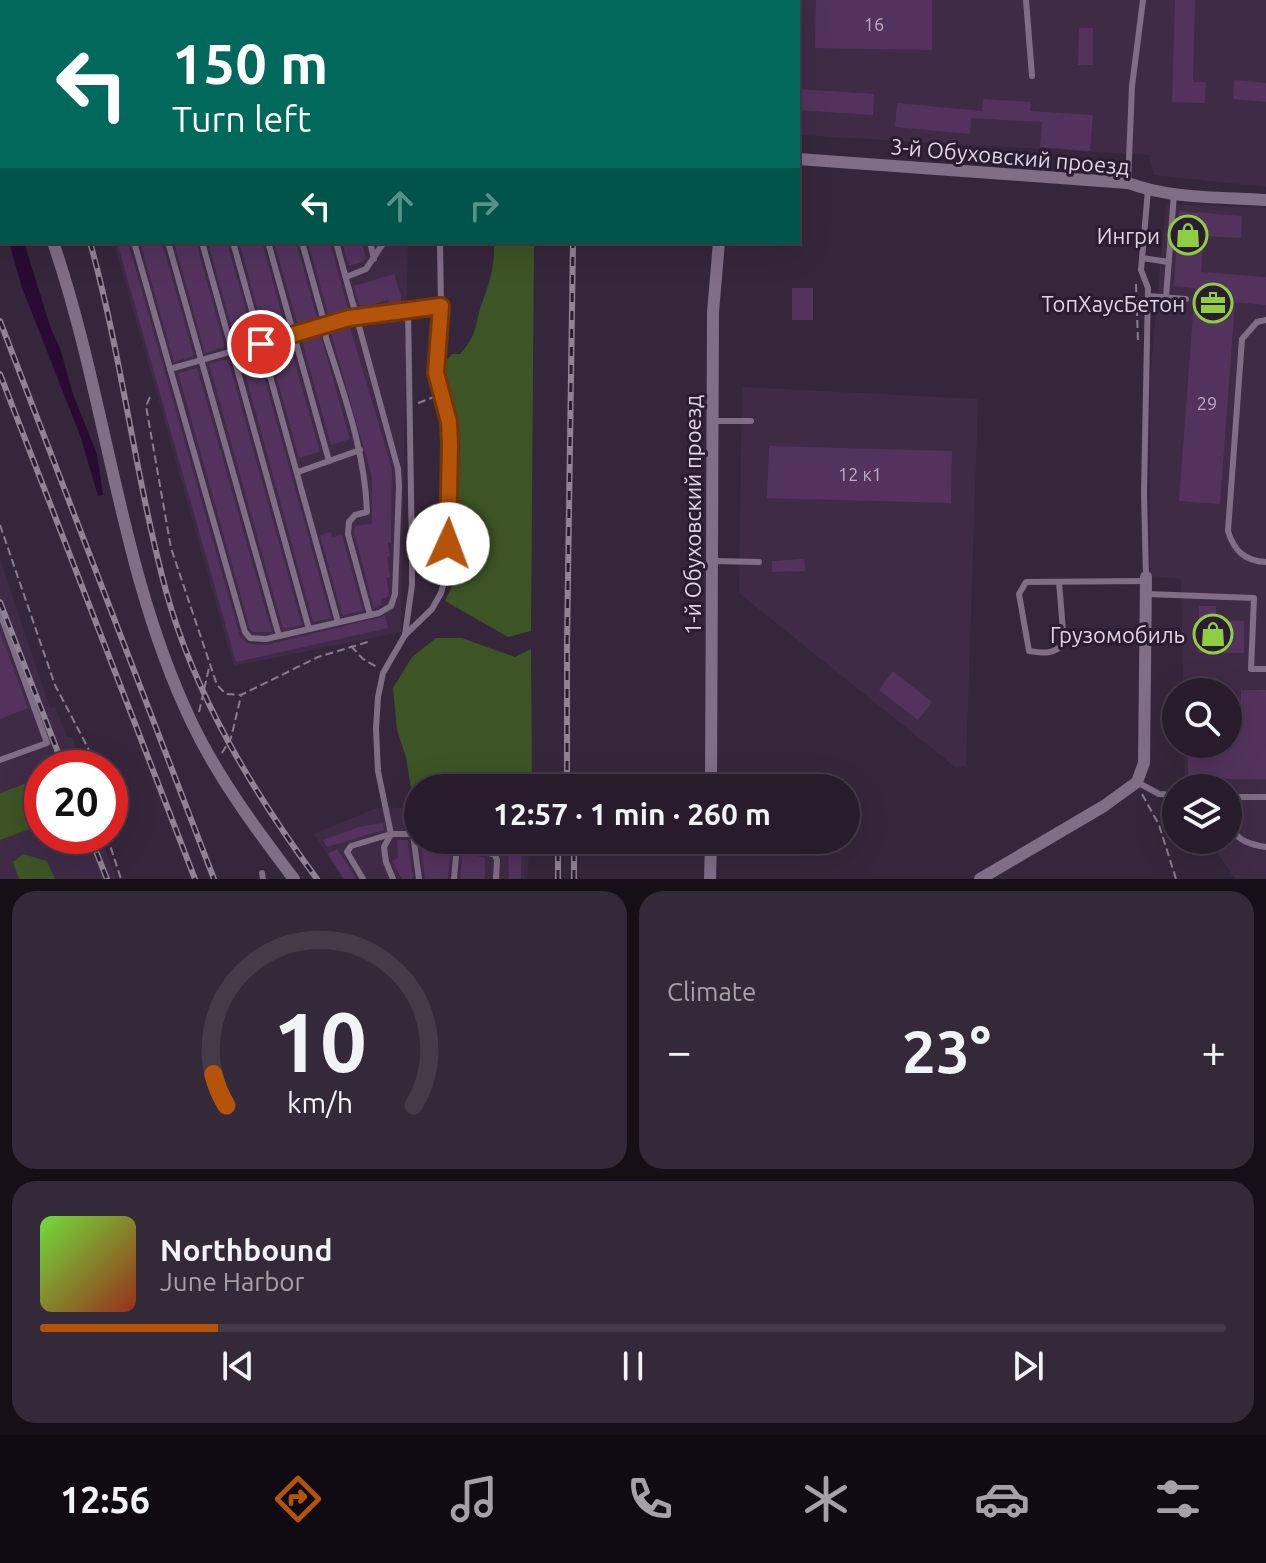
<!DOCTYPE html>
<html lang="en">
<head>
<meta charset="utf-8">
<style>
	body { margin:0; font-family:Ubuntu,sans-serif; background:#342938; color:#f1f3f6; height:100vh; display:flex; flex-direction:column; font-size:30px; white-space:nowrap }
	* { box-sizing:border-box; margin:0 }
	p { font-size:26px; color:#a5a1a9 }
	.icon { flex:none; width:44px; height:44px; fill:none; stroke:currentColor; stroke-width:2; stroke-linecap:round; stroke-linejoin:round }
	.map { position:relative; height:879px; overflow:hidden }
	.panel { display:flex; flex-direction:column; gap:12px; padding:12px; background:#160f18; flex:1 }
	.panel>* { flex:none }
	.banner { position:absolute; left:0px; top:0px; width:800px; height:244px; box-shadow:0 8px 32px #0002,0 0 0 2px #443a48; background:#00695c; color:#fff; overflow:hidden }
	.fabs { position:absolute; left:1162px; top:678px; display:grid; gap:16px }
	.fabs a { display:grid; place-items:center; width:80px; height:80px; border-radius:50%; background:#281c2c; box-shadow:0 8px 32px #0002,0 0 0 2px #443a48; font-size:40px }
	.speed { position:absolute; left:24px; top:750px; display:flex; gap:16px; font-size:40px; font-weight:700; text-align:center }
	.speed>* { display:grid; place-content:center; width:104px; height:104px; border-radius:50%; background:#281c2c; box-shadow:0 8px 32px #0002,0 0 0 2px #443a48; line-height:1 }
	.speed .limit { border:12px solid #d22; background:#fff; color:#111 }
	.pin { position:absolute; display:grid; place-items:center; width:68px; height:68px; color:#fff; margin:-34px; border:4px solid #fff; border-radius:50%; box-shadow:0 2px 8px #0007 }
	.me { position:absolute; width:88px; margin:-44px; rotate:2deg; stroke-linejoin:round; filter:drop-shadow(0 0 6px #0008) }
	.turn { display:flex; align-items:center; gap:28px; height:168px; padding:0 40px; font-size:36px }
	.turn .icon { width:104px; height:104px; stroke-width:2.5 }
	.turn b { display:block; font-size:56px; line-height:68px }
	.lanes { display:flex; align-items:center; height:76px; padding:0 40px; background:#0003; justify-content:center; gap:40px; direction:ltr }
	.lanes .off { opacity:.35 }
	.big { font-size:60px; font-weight:700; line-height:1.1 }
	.panel .tile { flex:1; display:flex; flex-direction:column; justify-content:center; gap:12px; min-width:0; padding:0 28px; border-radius:24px; background:#342938 }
	.panel .dial { align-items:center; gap:0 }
	.dial svg { height:208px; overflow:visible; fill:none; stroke:#443a48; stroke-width:7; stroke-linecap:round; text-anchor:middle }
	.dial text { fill:#f1f3f6; stroke:none }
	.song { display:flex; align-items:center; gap:24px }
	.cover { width:96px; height:96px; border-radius:12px; background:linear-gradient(135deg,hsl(100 70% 55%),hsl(10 70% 35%)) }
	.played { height:8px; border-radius:4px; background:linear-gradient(90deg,#b45309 15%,#443a48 15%) }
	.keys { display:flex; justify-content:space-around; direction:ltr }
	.heat { display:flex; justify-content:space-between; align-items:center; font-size:44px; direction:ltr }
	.panel .tiles { flex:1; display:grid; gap:12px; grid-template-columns:1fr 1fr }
	.tile:last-child { grid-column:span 2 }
	.trip { position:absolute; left:404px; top:774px; width:456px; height:80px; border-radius:40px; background:#281c2c; box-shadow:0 8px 32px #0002,0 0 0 2px #443a48; font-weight:700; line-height:80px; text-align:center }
	.menu { display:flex; height:128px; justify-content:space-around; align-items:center; background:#100b12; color:#a5a1a9 }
	.menu .icon { width:56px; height:56px }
	.menu .on { color:#b45309 }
	.menu b { font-size:36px; color:#f1f3f6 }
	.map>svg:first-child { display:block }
</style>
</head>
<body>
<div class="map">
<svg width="1266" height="879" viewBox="0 0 1266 879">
	<rect width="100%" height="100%" fill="#36263b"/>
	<g fill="#3f2b46">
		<polygon points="747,0 1266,0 1266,187 1154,175 1149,155 798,135 798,2"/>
		<polygon points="1166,204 1266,208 1266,879 1235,879 1209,840 1228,840 1228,788 1185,788 1184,744 1228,744 1228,692 1183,692 1181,579 1150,576 1150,377"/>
		<polygon points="114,242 408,242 401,632 234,666"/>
		<polygon points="742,387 978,399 966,766 955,767 739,593"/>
		<polygon points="0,559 50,708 55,707 67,737 72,737 81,762 76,765 76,768 42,768 42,836 101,836 116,879 0,879"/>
		<polygon points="376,808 418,808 418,840 530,840 527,879 343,879 314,834"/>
	</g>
	<g fill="#3d5425">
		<path d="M494 242H534L531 631 508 637 445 601 452 586 458 438 451 399 445 385 444 363 452 354H460C478 334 474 327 482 303 490 282 495 265 494 242Z"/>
		<polygon points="436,638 462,638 515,657 531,649 532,788 418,788 418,803 413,802 406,757 397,730 393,688 412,657"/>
		<polygon points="40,778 42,785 42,830 30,829 0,840 0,793"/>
		<polygon points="23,854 47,861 55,879 19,879 13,862"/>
	</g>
	<polygon fill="#290b32" points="9,242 24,242 51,329 60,348 73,394 97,454 103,495 98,496 80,435 22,288"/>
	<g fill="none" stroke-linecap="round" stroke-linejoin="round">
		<g stroke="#290b32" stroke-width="3">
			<polyline points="549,2 549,0"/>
			<polyline points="613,2 613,0"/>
		</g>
	</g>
	<g fill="#53335d">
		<polygon points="816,0 932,0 932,50 815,48"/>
		<polygon points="1175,0 1195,0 1193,82 1206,82 1205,103 1172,102"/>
		<polygon points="1079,28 1093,28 1093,65 1078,65"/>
		<polygon points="1234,80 1266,83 1266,102 1233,99"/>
		<polygon points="798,89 874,94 873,115 798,110"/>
		<polygon points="983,99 1031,102 1030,111 1093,115 1090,151 1040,147 1042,122 971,118 970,134 895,127 897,103 982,111"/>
		<polygon points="1179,211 1242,216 1241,238 1204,236 1201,272 1266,277 1266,305 1235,302 1220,504 1179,501 1195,288 1174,286"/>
		<polygon points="117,242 128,242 240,636 248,644 267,645 385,616 388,628 236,662"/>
		<polygon points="140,242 162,242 194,356 174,362"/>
		<polygon points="174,242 196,242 225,347 205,353"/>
		<polygon points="208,242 227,242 254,339 236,344"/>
		<polygon points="239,242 262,242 286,330 265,336"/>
		<polygon points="274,242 296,242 318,321 298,326"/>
		<polygon points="308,242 330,242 349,312 329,317"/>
		<polygon points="342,242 362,242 366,258 363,262 349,266"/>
		<polygon points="394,274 401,296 401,305 389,307 388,300 360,308 354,286"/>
		<rect x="792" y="288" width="21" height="32"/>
		<polygon points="349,324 392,469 391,543 388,543 390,556 387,557 390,577 386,578 389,593 388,597 381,599 382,604 374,608 354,533 355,526 372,524 372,477 332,337 331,329"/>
		<polygon points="320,333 350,439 331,445 301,338"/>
		<polygon points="289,341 320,452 299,458 268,347"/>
		<polygon points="257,351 331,618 313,622 240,355"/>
		<polygon points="228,359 302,625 283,629 209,364"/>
		<polygon points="197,368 272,632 253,632 250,629 178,373"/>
		<polygon points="769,446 952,451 951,503 767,498"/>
		<polygon points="331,532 332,537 342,535 363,611 342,615 320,535"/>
		<polygon points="804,559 805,571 772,572 772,561"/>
		<polygon points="1199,606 1216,606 1216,621 1244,621 1244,653 1199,653"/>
		<polygon points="0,632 28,708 0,719"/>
		<polygon points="893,671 932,702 918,720 879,690"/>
		<rect x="1188" y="679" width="29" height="13"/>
		<polygon points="1241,690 1266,690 1266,779 1188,779 1188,744 1228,744 1228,719 1241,719"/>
		<polygon points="383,823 384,830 327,847 323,840 359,827"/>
		<polygon points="397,840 408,840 413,879 402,879 392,861 398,858"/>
		<polygon points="420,840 439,840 441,845 451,848 448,879 425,879"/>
		<polygon points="508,840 522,840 521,879 509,879"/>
		<polygon points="337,849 346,862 356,879 344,879 328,854"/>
		<polygon points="462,852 485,858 485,879 460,879"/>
	</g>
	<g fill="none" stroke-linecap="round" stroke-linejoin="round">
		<g stroke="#897c8e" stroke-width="2" stroke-dasharray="8 4" stroke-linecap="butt">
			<polyline points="1136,284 1138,342"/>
			<polyline points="150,397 146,406 171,548 217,685 226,694 241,695 318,657 371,641"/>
			<polyline points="418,403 434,397"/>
			<polyline points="0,525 55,685 88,748 94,768"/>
			<polyline points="351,646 363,659 377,667"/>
			<polyline points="199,712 209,668"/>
			<polyline points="222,753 231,738 241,696"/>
			<polyline points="1142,794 1159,825 1176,879"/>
			<polyline points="107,836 121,879"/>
		</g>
		<g stroke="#806d86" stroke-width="6">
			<polyline points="65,0 66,2"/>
			<polyline points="99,0 100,2"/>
			<polyline points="133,0 134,2"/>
			<polyline points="166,0 167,2"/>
			<polyline points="199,0 200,2"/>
			<polyline points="233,0 234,2"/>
			<polyline points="267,0 267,2"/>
			<polyline points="301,0 301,2"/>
			<polyline points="334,0 335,2"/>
			<polyline points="349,0 353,2"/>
			<polyline points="1026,0 1032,76"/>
			<polyline points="1128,183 1132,86 1143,0"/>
			<polyline points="134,242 245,632 250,638 266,639 379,613 391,606 395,594 399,487 398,469 336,242"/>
			<polyline points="168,242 279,636"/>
			<polyline points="202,242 309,629"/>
			<polyline points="233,242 338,622"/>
			<polyline points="268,242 329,461"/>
			<path d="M302 242 325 325 326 338C344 395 365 451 367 512L355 515 349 522 348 534 370 615"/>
			<polyline points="370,242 374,259"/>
			<polyline points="1142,258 1169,262"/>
			<polyline points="346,277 366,269 384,242"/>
			<polyline points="1148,296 1186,299"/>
			<polyline points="1166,297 1174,194"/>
			<path d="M1266 320 1257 322 1242 339 1228 531C1234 551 1245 561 1266 562"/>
			<polyline points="170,369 349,318 441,306"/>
			<polyline points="713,421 751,421"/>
			<polyline points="298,472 360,450"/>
			<polyline points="712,561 759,562"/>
			<polyline points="1146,577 1144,493 1148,288 1141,270 1148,190"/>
			<path d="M1059 582 1064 643C1054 655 1043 653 1029 651L1019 594 1026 582 1146 581"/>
			<polyline points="1147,594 1254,598 1251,669 1266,669"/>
			<polyline points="0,613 47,743 0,760"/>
			<polyline points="405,635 412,585 412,556 408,309"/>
			<polyline points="1137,782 1159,794 1176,795"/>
			<polyline points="1228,797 1266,797"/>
			<path d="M1229 797C1230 829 1230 842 1266 847"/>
			<polyline points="413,834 419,879"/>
			<polyline points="445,840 495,855 497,860 496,879"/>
			<polyline points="262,873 263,879"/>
			<polyline points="363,879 347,852 351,846 391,834 418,834"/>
			<polyline points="393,879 386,862 384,847 391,834 378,771 376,729 378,697 383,673 405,635 432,609 441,593 447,571 450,445 449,422 436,373 441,306 440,242"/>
			<polyline points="454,879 457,845"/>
		</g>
		<g stroke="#806d86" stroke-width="12">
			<polyline points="421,0 428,2"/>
			<polyline points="729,0 729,2"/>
			<polyline points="0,121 2,125"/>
			<path d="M798 159 1128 183C1171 199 1220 197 1266 200"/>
			<path d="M53 242C107 399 119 570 191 721 218 778 256 829 294 879"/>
			<polyline points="711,788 713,312 719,242"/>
			<polyline points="710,879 711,840"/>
			<polyline points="980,879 1104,806 1137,782 1144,763 1146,577"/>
		</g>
		<defs>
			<g id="rail">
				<polyline points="569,2 569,0"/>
				<polyline points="586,2 586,0"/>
				<polyline points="0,22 2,25"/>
				<path d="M90 242C122 357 135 476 166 591 195 696 253 792 317 879"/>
				<polyline points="0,321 214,879"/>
				<polyline points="0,374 195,879"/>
				<polyline points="0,602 64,768"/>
				<polyline points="567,788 567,644 573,242"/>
				<polyline points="90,836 107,879"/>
				<polyline points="558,879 558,840"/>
				<polyline points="574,879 574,840"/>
			</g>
		</defs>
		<use href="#rail" stroke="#908394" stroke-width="6"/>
		<use href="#rail" stroke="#2c1c31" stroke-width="3" stroke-dasharray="9" stroke-linecap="butt"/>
	</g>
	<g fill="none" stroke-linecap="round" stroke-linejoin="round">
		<defs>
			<polyline id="route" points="261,344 349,318 441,306 436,373 449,422 450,445 448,544"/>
		</defs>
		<use href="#route" stroke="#753606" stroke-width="20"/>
		<use href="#route" stroke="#b45309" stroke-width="14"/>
	</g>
	<defs>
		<symbol id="shop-ring" viewBox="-11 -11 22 22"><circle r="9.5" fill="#2c1c31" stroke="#8fcd42" stroke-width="1.5"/><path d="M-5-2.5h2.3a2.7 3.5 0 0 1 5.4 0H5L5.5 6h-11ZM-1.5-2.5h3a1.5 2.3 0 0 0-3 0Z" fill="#8fcd42"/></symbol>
		<symbol id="office-ring" viewBox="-11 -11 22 22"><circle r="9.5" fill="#2c1c31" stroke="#8fcd42" stroke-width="1.5"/><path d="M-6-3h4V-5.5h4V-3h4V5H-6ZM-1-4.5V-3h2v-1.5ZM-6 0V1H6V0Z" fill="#8fcd42"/></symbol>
	</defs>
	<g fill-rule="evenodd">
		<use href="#shop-ring" x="1166" y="213" width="44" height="44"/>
		<use href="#office-ring" x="1191" y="281" width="44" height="44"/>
		<use href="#shop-ring" x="1191" y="612" width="44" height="44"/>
	</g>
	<g text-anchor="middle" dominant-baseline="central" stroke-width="6" stroke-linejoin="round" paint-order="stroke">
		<g font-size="18" fill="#bcacc2">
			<text x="874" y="24">16</text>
			<text x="1207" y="403">29</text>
			<text x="860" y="474">12 к1</text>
		</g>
		<g font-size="22" fill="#dfd5e3" stroke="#2c1c31">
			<text transform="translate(1010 156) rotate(5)">3-й Обуховский проезд</text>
			<text transform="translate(692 515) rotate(-90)">1-й Обуховский проезд</text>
		</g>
		<g font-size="22" fill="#dfd5e3" stroke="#2c1c31" text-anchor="end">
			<text x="1160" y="235">Ингри</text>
			<text x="1185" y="303">ТопХаусБетон</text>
			<text x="1185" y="634">Грузомобиль</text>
		</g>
	</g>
</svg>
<div class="fabs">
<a><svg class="icon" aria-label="search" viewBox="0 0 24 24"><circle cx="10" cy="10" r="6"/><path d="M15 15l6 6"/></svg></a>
<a><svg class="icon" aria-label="layers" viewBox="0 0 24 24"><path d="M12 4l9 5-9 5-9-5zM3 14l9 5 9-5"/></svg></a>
</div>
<div class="speed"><div class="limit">20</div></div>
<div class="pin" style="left:261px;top:344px;background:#d93025"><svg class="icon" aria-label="arrive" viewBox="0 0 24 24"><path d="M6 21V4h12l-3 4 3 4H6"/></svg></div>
<svg class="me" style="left:448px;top:544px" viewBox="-20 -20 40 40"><circle r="19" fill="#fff"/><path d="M0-13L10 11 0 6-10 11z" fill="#b45309"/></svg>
<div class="trip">12:57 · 1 min · 260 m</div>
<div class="banner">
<div class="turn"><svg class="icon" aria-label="left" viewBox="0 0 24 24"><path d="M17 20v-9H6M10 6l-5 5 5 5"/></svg><div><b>150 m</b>Turn left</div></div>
<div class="lanes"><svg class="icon" aria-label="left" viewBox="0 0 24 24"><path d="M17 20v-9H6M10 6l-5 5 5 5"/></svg><svg class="icon off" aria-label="ahead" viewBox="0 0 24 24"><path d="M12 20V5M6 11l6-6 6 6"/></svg><svg class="icon off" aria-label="right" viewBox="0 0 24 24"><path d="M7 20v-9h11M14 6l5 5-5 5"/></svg></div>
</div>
</div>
<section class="panel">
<div class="tiles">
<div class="tile dial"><svg viewBox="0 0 100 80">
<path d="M14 69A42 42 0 1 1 86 69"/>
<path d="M14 69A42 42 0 0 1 9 57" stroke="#b45309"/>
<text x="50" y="56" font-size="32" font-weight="700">10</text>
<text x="50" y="72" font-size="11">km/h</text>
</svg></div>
<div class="tile"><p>Climate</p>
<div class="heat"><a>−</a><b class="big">23°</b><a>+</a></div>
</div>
<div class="tile">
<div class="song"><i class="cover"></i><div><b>Northbound</b><p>June Harbor</p></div></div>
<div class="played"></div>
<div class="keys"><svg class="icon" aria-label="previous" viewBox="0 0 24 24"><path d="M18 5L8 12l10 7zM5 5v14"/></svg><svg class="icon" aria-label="pause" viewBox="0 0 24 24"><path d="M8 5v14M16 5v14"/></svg><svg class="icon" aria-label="next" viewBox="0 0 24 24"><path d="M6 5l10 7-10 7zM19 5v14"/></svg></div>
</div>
</div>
</section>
<nav class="menu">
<b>12:56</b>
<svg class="icon on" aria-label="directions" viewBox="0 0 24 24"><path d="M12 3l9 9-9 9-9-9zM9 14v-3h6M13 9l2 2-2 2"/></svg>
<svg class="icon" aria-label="music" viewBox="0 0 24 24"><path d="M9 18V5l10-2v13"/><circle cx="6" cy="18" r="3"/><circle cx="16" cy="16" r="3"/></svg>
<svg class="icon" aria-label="phone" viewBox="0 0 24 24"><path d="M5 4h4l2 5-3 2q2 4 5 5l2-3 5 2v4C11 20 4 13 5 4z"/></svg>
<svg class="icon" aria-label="climate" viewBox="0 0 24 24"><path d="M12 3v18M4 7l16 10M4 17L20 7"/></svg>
<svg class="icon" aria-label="car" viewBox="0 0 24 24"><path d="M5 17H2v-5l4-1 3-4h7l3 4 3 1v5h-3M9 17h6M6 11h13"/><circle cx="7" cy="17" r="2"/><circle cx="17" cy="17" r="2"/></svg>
<svg class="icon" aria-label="filters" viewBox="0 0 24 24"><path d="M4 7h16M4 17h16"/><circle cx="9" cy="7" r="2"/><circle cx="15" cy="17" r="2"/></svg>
</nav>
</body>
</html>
